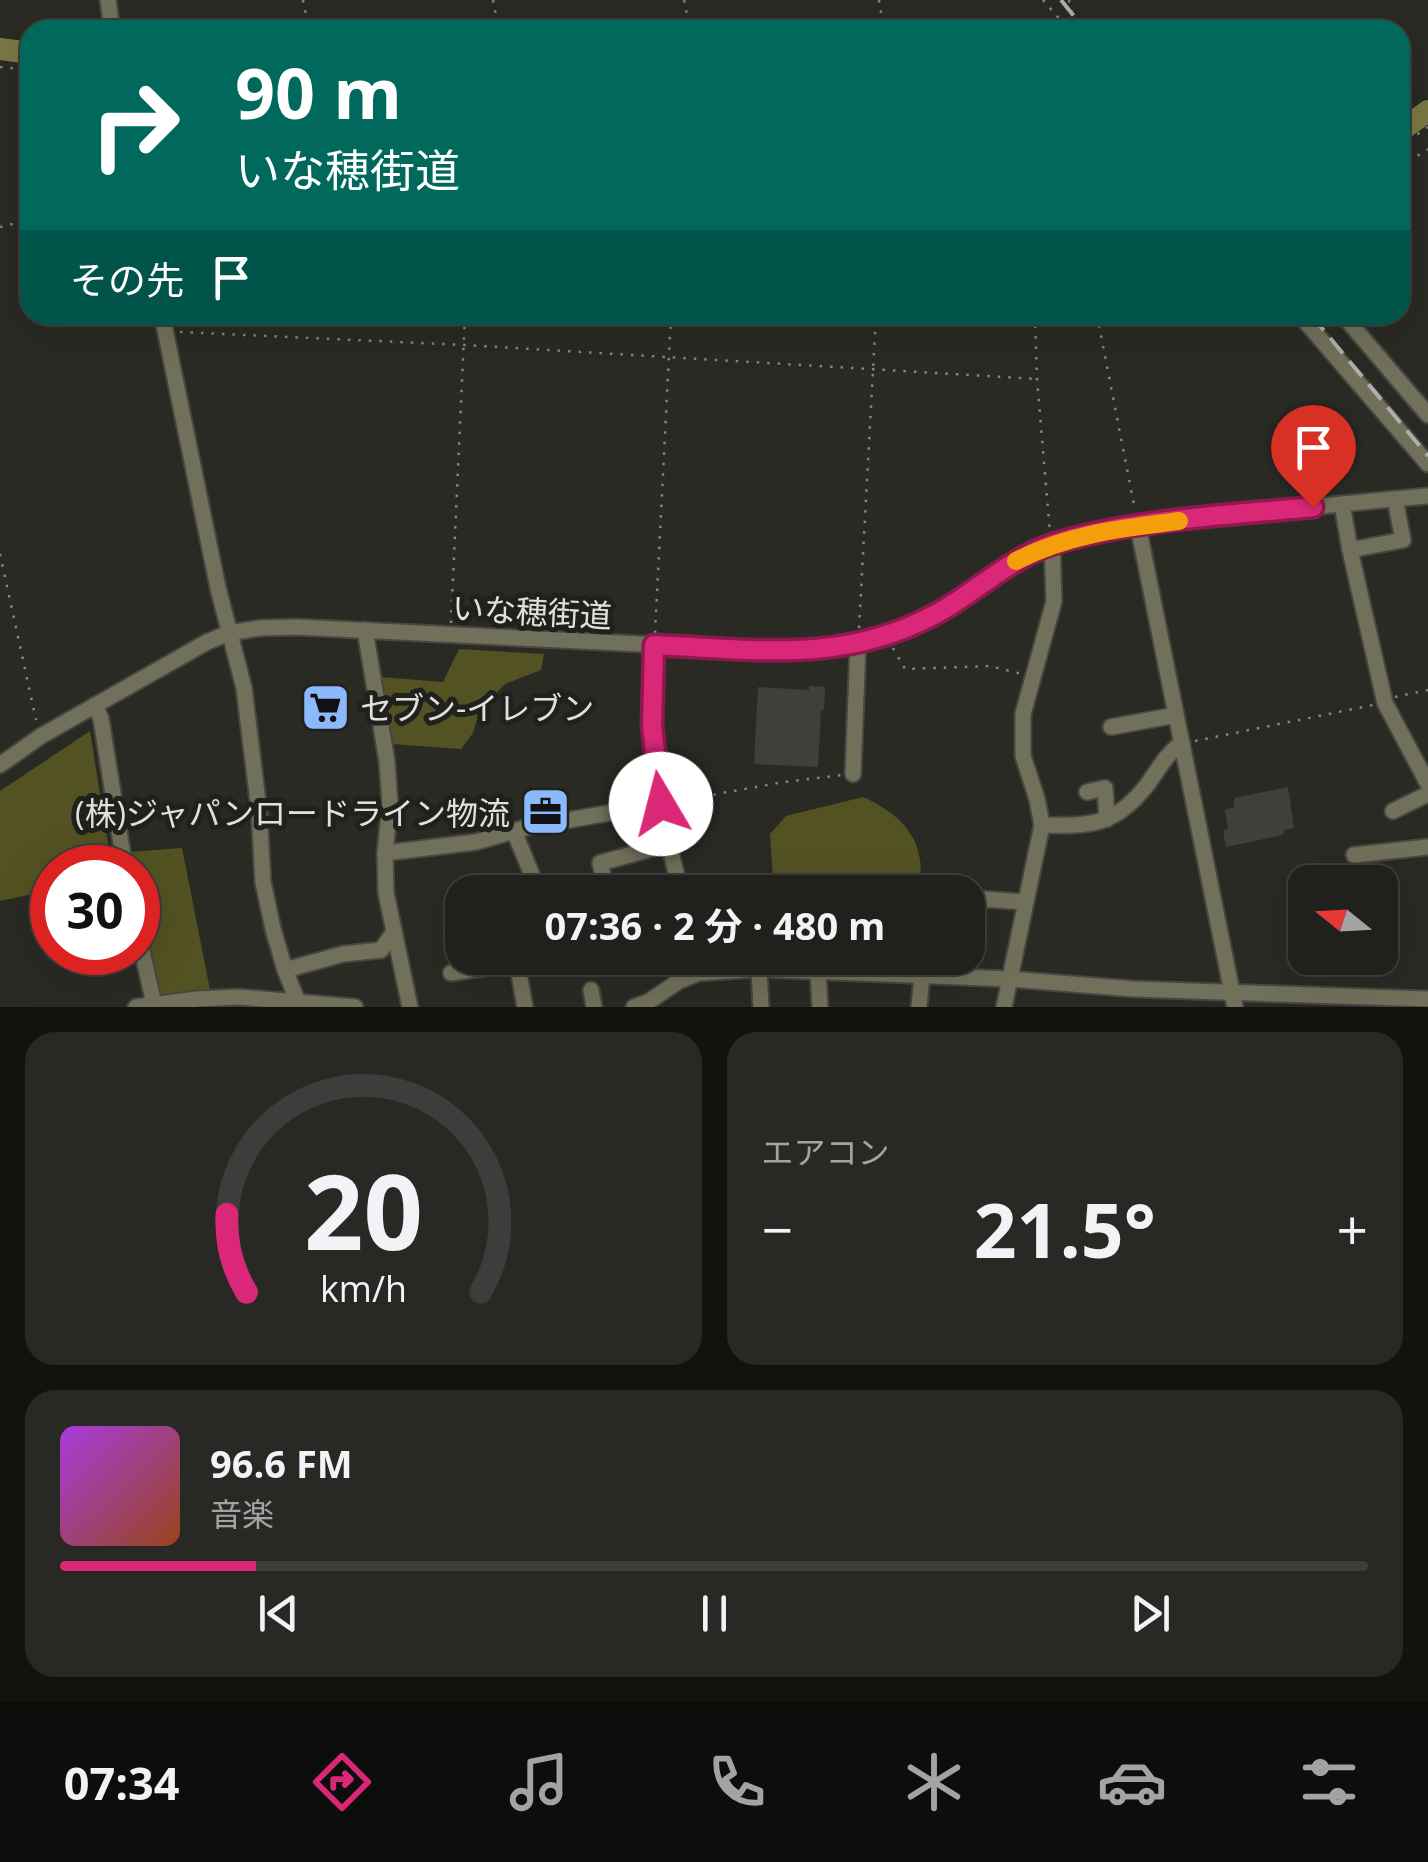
<!DOCTYPE html>
<html lang="ja">
<head>
<meta charset="utf-8">
<style>
	body { margin:0; font-family:"Open Sans","Noto Sans JP",sans-serif; background:#282825; color:#f1f3f6; height:100vh; display:flex; flex-direction:column; font-size:38px; white-space:nowrap }
	* { box-sizing:border-box; margin:0 }
	p { font-size:32px; color:#a2a3a3 }
	.icon { flex:none; width:55px; height:55px; fill:none; stroke:currentColor; stroke-width:2; stroke-linecap:round; stroke-linejoin:round }
	.map { position:relative; height:1007px; overflow:hidden }
	.panel { display:flex; flex-direction:column; gap:25px; padding:25px; background:#12120f; flex:1 }
	.panel>* { flex:none }
	.hud { position:absolute; left:20px; top:20px; width:1390px; height:305px; border-radius:30px; box-shadow:0 10px 40px #0002,0 0 0 2px #3d3e3b; background:#00695c; color:#fff; overflow:hidden }
	.needle { width:65px; rotate:288deg }
	.fabs { position:absolute; left:1288px; top:865px; display:grid; gap:20px }
	.fabs a { display:grid; place-items:center; width:110px; height:110px; border-radius:20px; background:#20201c; box-shadow:0 10px 40px #0002,0 0 0 2px #3d3e3b; font-size:50px }
	.speed { position:absolute; left:30px; top:845px; display:flex; gap:20px; font-size:50px; font-weight:700; text-align:center }
	.speed>* { display:grid; place-content:center; width:130px; height:130px; border-radius:50%; background:#20201c; box-shadow:0 10px 40px #0002,0 0 0 2px #3d3e3b; line-height:1 }
	.speed .limit { border:15px solid #d22; background:#fff; color:#111 }
	.pin { position:absolute; display:grid; place-items:center; width:85px; height:85px; color:#fff; margin:-102px -42px; border-radius:50% 50% 50% 0; rotate:-45deg; box-shadow:0 0 10px #0007 }
	.pin .icon { rotate:45deg }
	.me { position:absolute; width:110px; margin:-55px; rotate:352deg; stroke-linejoin:round; filter:drop-shadow(0 0 8px #0008) }
	.turn { display:flex; align-items:center; gap:35px; height:210px; padding:0 50px; font-size:45px }
	.turn .icon { width:130px; height:130px; stroke-width:2.5 }
	.turn b { display:block; font-size:70px; line-height:85px }
	.then { display:flex; align-items:center; height:95px; padding:0 50px; background:#0003; gap:20px; font-size:38px }
	.big { font-size:75px; font-weight:700; line-height:1.1 }
	.panel .card { flex:1; display:flex; flex-direction:column; justify-content:center; gap:15px; min-width:0; padding:0 35px; border-radius:30px; background:#282825 }
	.panel .dial { align-items:center; gap:0 }
	.dial svg { height:260px; overflow:visible; fill:none; stroke:#3d3e3b; stroke-width:7; stroke-linecap:round; text-anchor:middle }
	.dial text { fill:#f1f3f6; stroke:none }
	.song { display:flex; align-items:center; gap:30px }
	.cover { width:120px; height:120px; border-radius:15px; background:linear-gradient(135deg,hsl(280 70% 55%),hsl(20 70% 35%)) }
	.played { height:10px; border-radius:5px; background:linear-gradient(90deg,#db2777 15%,#3d3e3b 15%) }
	.keys { display:flex; justify-content:space-around; direction:ltr }
	.heat { display:flex; justify-content:space-between; align-items:center; font-size:55px; direction:ltr }
	.panel .tiles { flex:1; display:grid; gap:25px; grid-template-columns:1fr 1fr }
	.card:last-child { grid-column:span 2 }
	.trip { position:absolute; left:445px; top:875px; width:540px; height:100px; border-radius:30px; background:#20201c; box-shadow:0 10px 40px #0002,0 0 0 2px #3d3e3b; font-weight:700; line-height:100px; text-align:center }
	.tabs { display:flex; height:160px; justify-content:space-around; align-items:center; background:#0d0d0b; color:#a2a3a3 }
	.tabs .icon { width:70px; height:70px }
	.tabs .selected { color:#db2777 }
	.tabs b { font-size:45px; color:#f1f3f6 }
	.map>svg:first-child { display:block }
</style>
</head>
<body>
<div class="map">
<svg width="1428" height="1007" viewBox="0 0 1428 1007">
	<rect width="100%" height="100%" fill="#2a2a25"/>
	<g fill="#535222">
		<polygon points="459,649 544,654 541,670 505,684 479,712 473,733 461,749 392,744 380,677 443,682"/>
		<polygon points="90,731 111,863 108,867 52,868 52,890 0,901 0,791"/>
		<path d="M863 797C890 809 916 828 920 860 922 870 919 882 918 892H774L770 834 786 816Z"/>
		<polygon points="182,848 210,990 158,998 138,898 138,868 131,867 128,852"/>
		<polygon points="782,958 934,958 923,968 795,964"/>
	</g>
	<g fill="none" stroke-linecap="round" stroke-linejoin="round">
		<g stroke="#7a7944" stroke-width="22">
			<polyline points="0,49 30,53"/>
			<polyline points="1400,131 1428,111"/>
		</g>
	</g>
	<g fill="#40403b">
		<polygon points="809,686 825,687 824,710 821,710 818,767 754,764 758,687 809,690"/>
		<polygon points="305,695 342,698 339,717 304,715"/>
		<polygon points="1288,787 1294,828 1284,830 1283,835 1226,847 1223,831 1228,829 1225,810 1234,807 1234,798"/>
	</g>
	<g fill="none" stroke-linecap="round" stroke-linejoin="round">
		<defs>
			<g id="minor">
				<polyline points="108,0 112,30"/>
				<polyline points="162,315 218,588 244,688 259,810 263,882 273,929 285,970 300,1007"/>
				<polyline points="1300,315 1428,464"/>
				<polyline points="1343,315 1428,415"/>
				<polyline points="1342,504 1350,550 1385,703 1428,784"/>
				<polyline points="1138,526 1235,1007"/>
				<polyline points="1350,550 1403,540 1395,499"/>
				<polyline points="365,630 387,762 390,804 385,853 386,893 410,1007"/>
				<path d="M654 645C652 684 651 724 655 762 659 806 670 850 681 892"/>
				<polyline points="95,705 101,719 125,868"/>
				<polyline points="1111,727 1176,715"/>
				<path d="M0 765 41 736 207 642 229 633 260 628 296 627 784 651C844 651 901 637 952 604 986 582 1016 555 1057 543 1110 526 1167 522 1222 516 1291 509 1359 502 1428 496"/>
				<polyline points="853,774 858,644"/>
				<polyline points="1087,792 1105,788 1107,819"/>
				<polyline points="1393,811 1428,794"/>
				<path d="M1042 825C1091 826 1115 826 1147 785 1159 769 1165 755 1182 743"/>
				<polyline points="514,831 539,892"/>
				<polyline points="385,853 476,842 528,827 661,804"/>
				<polyline points="1354,855 1428,847"/>
				<polyline points="604,879 600,863 669,844"/>
				<polyline points="968,898 1026,902"/>
				<polyline points="138,933 154,1004"/>
				<polyline points="517,962 525,1007"/>
				<polyline points="759,969 761,1007"/>
				<polyline points="285,970 343,954 381,950 394,932"/>
				<polyline points="818,971 820,1007"/>
				<polyline points="451,973 547,958"/>
				<polyline points="591,990 594,1007"/>
				<polyline points="136,1007 197,999 238,997 355,1007"/>
				<polyline points="634,1007 648,1002 679,981 699,973 759,969 1010,979 1134,989 1428,999"/>
				<polyline points="919,1007 922,976"/>
				<polyline points="1004,1007 1042,825 1037,799 1023,756 1023,714 1054,601 1052,544"/>
			</g>
		</defs>
		<use href="#minor" stroke="#474742" stroke-width="19"/>
		<g stroke="#858581" stroke-width="2.5" stroke-dasharray="2.5 8" stroke-linecap="butt">
			<polyline points="303,0 309,30"/>
			<polyline points="493,0 499,30"/>
			<polyline points="684,0 690,30"/>
			<polyline points="879,0 884,30"/>
			<polyline points="1043,0 1069,30"/>
			<polyline points="1069,0 1075,30"/>
			<polyline points="0,67 30,70"/>
			<polyline points="1400,146 1428,127"/>
			<polyline points="1400,167 1428,149"/>
			<polyline points="0,227 30,220"/>
			<polyline points="1035,315 1037,379 1050,533"/>
			<polyline points="1097,315 1135,510"/>
			<polyline points="180,332 464,345 1037,379"/>
			<polyline points="0,554 36,720"/>
			<polyline points="451,623 465,315"/>
			<polyline points="859,628 876,315"/>
			<polyline points="655,633 671,315"/>
			<polyline points="893,648 905,669 990,666 1022,674"/>
			<polyline points="1395,697 1428,690"/>
			<polyline points="1195,741 1373,705"/>
			<polyline points="672,802 784,782 842,775"/>
		</g>
		<use href="#minor" stroke="#71715b" stroke-width="15"/>
		<g stroke="#aeaeaa" stroke-width="4" stroke-dasharray="20 10" stroke-linecap="butt">
			<polyline points="1061,0 1085,30"/>
			<polyline points="1311,315 1428,456"/>
		</g>
	</g>
	<g fill="none" stroke-linecap="round" stroke-linejoin="round">
		<defs>
			<path id="route" d="M661 804 652 726 654 645C753 649 840 664 932 616 975 594 1008 558 1056 543 1134 519 1232 515 1313 507"/>
		</defs>
		<use href="#route" stroke="#8e194d" stroke-width="25"/>
		<use href="#route" stroke="#db2777" stroke-width="18"/>
		<path stroke="#f59e0b" stroke-width="18" d="M1016 561C1068 534 1123 528 1179 521"/>
	</g>
	<defs>
		<symbol id="supermarket-square" viewBox="-11 -11 22 22"><rect x="-9" y="-9" width="18" height="18" rx="4" fill="#8cb9fc" stroke="#20201c"/><path d="M-6-5.5h2.5l.6 2H6L4.5 2H-2.5L-4.4-4H-6ZM-1.5 3.2a1.3 1.3 0 1 0 .1 0ZM3 3.2a1.3 1.3 0 1 0 .1 0Z" fill="#111"/></symbol>
		<symbol id="office-square" viewBox="-11 -11 22 22"><rect x="-9" y="-9" width="18" height="18" rx="4" fill="#8cb9fc" stroke="#20201c"/><path d="M-6-3h4V-5.5h4V-3h4V5H-6ZM-1-4.5V-3h2v-1.5ZM-6 0V1H6V0Z" fill="#111"/></symbol>
	</defs>
	<g fill-rule="evenodd">
		<use href="#supermarket-square" x="298" y="680" width="55" height="55"/>
		<use href="#office-square" x="518" y="784" width="55" height="55"/>
	</g>
	<g text-anchor="middle" dominant-baseline="central" stroke-width="10" stroke-linejoin="round" paint-order="stroke">
		<g font-size="32" fill="#e0e0dd" stroke="#20201c">
			<text transform="translate(532 611) rotate(3)">いな穂街道</text>
		</g>
		<g font-size="32" fill="#e0e0dd" stroke="#20201c" text-anchor="start">
			<text x="360" y="707">セブン-イレブン</text>
			<text x="510" y="812" text-anchor="end">(株)ジャパンロードライン物流</text>
		</g>
	</g>
</svg>
<div class="fabs">
<a><svg class="needle" viewBox="-14 -14 28 28"><path d="M0-13l5 13h-10z" fill="#e53935"/><path d="M0 13l5-13h-10z" fill="#a2a3a3"/></svg></a>
</div>
<div class="speed"><div class="limit">30</div></div>
<div class="pin" style="left:1313px;top:507px;background:#d93025"><svg class="icon" aria-label="arrive" viewBox="0 0 24 24"><path d="M6 21V4h12l-3 4 3 4H6"/></svg></div>
<svg class="me" style="left:661px;top:804px" viewBox="-20 -20 40 40"><circle r="19" fill="#fff"/><path d="M0-13L10 11 0 6-10 11z" fill="#db2777"/></svg>
<div class="trip">07:36 · 2 分 · 480 m</div>
<div class="hud">
<div class="turn"><svg class="icon" aria-label="right" viewBox="0 0 24 24"><path d="M7 20v-9h11M14 6l5 5-5 5"/></svg><div><b>90 m</b>いな穂街道</div></div>
<div class="then">その先<svg class="icon" aria-label="arrive" viewBox="0 0 24 24"><path d="M6 21V4h12l-3 4 3 4H6"/></svg></div>
</div>
</div>
<section class="panel">
<div class="tiles">
<div class="card dial"><svg viewBox="0 0 100 80">
<path d="M14 69A42 42 0 1 1 86 69"/>
<path d="M14 69A42 42 0 0 1 8 45" stroke="#db2777"/>
<text x="50" y="56" font-size="32" font-weight="700">20</text>
<text x="50" y="72" font-size="11">km/h</text>
</svg></div>
<div class="card"><p>エアコン</p>
<div class="heat"><a>−</a><b class="big">21.5°</b><a>+</a></div>
</div>
<div class="card">
<div class="song"><i class="cover"></i><div><b>96.6 FM</b><p>音楽</p></div></div>
<div class="played"></div>
<div class="keys"><svg class="icon" aria-label="previous" viewBox="0 0 24 24"><path d="M18 5L8 12l10 7zM5 5v14"/></svg><svg class="icon" aria-label="pause" viewBox="0 0 24 24"><path d="M8 5v14M16 5v14"/></svg><svg class="icon" aria-label="next" viewBox="0 0 24 24"><path d="M6 5l10 7-10 7zM19 5v14"/></svg></div>
</div>
</div>
</section>
<nav class="tabs">
<b>07:34</b>
<svg class="icon selected" aria-label="directions" viewBox="0 0 24 24"><path d="M12 3l9 9-9 9-9-9zM9 14v-3h6M13 9l2 2-2 2"/></svg>
<svg class="icon" aria-label="music" viewBox="0 0 24 24"><path d="M9 18V5l10-2v13"/><circle cx="6" cy="18" r="3"/><circle cx="16" cy="16" r="3"/></svg>
<svg class="icon" aria-label="phone" viewBox="0 0 24 24"><path d="M5 4h4l2 5-3 2q2 4 5 5l2-3 5 2v4C11 20 4 13 5 4z"/></svg>
<svg class="icon" aria-label="climate" viewBox="0 0 24 24"><path d="M12 3v18M4 7l16 10M4 17L20 7"/></svg>
<svg class="icon" aria-label="car" viewBox="0 0 24 24"><path d="M5 17H2v-5l4-1 3-4h7l3 4 3 1v5h-3M9 17h6M6 11h13"/><circle cx="7" cy="17" r="2"/><circle cx="17" cy="17" r="2"/></svg>
<svg class="icon" aria-label="filters" viewBox="0 0 24 24"><path d="M4 7h16M4 17h16"/><circle cx="9" cy="7" r="2"/><circle cx="15" cy="17" r="2"/></svg>
</nav>
</body>
</html>
